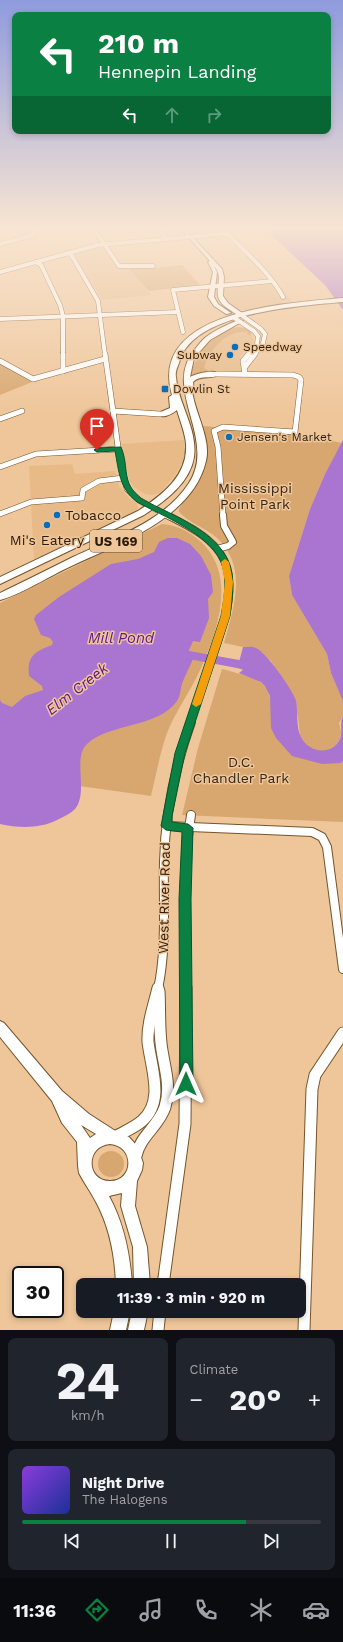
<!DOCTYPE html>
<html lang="en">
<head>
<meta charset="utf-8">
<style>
	body { margin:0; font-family:"Work Sans",sans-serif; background:#20242c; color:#f1f3f6; height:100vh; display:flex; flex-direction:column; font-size:15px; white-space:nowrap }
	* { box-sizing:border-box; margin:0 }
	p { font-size:13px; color:#9ea1a6 }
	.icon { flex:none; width:22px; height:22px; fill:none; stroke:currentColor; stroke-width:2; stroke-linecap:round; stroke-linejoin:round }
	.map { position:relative; height:1330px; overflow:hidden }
	.drawer { display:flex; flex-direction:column; gap:8px; padding:8px; background:#0d0f14; flex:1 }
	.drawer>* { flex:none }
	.hud { position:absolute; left:12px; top:12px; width:319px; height:122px; border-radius:8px; box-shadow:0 2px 6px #0003; background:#0b8043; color:#fff; overflow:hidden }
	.speed { position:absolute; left:12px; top:1266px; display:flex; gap:8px; font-size:20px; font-weight:700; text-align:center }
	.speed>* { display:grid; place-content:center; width:52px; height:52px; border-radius:50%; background:#171b24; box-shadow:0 2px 6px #0003; line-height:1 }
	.speed .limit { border:2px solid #111; border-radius:6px; background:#fff; color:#111 }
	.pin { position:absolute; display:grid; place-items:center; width:34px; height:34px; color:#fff; margin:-41px -17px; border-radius:50% 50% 50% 0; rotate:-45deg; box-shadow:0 0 4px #0007 }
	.pin .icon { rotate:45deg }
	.me { position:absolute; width:44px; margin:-22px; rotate:0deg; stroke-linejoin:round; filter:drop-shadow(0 0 3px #0008) }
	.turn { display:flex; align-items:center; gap:14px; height:84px; padding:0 20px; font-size:18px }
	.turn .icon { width:52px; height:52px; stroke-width:2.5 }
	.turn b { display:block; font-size:28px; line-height:34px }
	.lanes { display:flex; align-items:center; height:38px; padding:0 20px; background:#0003; justify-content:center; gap:20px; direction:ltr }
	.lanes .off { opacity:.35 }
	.big { font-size:30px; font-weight:700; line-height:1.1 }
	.drawer .card { flex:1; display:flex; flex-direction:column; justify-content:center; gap:6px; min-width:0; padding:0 14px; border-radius:8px; background:#20242c }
	.drawer .dial { align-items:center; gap:0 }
	.dial b { font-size:52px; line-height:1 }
	.song { display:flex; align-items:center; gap:12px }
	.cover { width:48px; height:48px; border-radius:6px; background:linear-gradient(135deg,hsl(270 70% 55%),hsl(230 70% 35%)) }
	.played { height:4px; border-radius:2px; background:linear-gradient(90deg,#0b8043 75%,#363941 75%) }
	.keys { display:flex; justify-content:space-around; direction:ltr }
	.heat { display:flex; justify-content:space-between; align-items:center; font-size:22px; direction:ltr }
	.drawer .tiles { flex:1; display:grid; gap:8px; grid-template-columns:1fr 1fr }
	.card:last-child { grid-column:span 2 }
	.trip { position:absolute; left:76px; top:1278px; width:230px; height:40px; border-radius:8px; background:#171b24; box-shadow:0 2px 6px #0003; font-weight:700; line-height:40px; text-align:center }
	.menu { display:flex; height:64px; justify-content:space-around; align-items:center; background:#090b0e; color:#9ea1a6 }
	.menu .icon { width:28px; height:28px }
	.menu .active { color:#0b8043 }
	.menu b { font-size:18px; color:#f1f3f6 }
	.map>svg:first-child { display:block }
</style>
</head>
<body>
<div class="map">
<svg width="343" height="1330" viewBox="0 0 343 1330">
	<rect width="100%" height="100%" fill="#efc69a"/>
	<g fill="#e7ba88">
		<polygon points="93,247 104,247 117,266 129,268 151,295 102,300 73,253"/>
		<polygon points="276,281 292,302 248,310 238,310 227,301 224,292 225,288 228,287"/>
		<polygon points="234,328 243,328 250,330 254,341 250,349 244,352 240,357 242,371 192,375 193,366 200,352 213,340"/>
		<polygon points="184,440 185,454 182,464 176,474 160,493 152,495 145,494 134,487 129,480 121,444"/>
		<polygon points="72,464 75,474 115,471 119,486 130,499 137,503 138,509 136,512 34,560 29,466"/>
	</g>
	<g fill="#d8a76f">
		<polygon points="182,265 200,285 149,291 129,269 144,267 153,268"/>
		<path d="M238 327 246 328 252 333 250 335 247 334 248 332C228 329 209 349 204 368L212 373 190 375C196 355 215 330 238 327Z"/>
		<polygon points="0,363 32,382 0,395"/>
		<path d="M203 426 299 434 342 443 325 474 310 509 289 576 292 595 327 654 331 673 343 700V716L339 723 341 732 340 739 335 746 326 751H318L306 746 300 736 298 717 291 691 270 660 251 647H243L224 643C234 607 248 567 217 538 206 528 189 523 179 512V509C201 475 215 470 203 426Z"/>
		<path d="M162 524C179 525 194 534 206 547 235 581 217 632 201 668 191 691 176 710 167 733 160 753 156 775 151 796L0 775V603Z"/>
		<path d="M222 669C232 672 259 677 265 686 273 697 274 724 276 738L341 763 343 761V822L182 815 198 748Z"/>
		<circle cx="111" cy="1164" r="13"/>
	</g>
	<g fill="#a975d0">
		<polygon points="265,229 343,229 343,310 325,285"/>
		<polygon points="343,440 343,701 331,673 327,654 292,595 289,576 310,509 325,474"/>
		<path d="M168 538H177L190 544 201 556 211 575 213 592 208 599 209 618 200 642 193 641 186 657 193 659C190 666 186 674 183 681 180 688 181 695 177 701 158 728 109 723 87 744 72 758 89 792 75 809 70 814 63 817 57 820 39 829 19 828 0 824V700L2 703 12 707 25 696 43 690 42 686 29 676C27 656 34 652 52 645L53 642 50 638 41 635 34 619 36 615 59 597 111 564 138 559 154 552 159 542Z"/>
		<path d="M243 647C247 647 252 646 256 648 265 651 294 691 296 701 298 712 296 728 301 737 308 752 331 757 340 739 343 731 339 725 343 716V761L341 763 322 764 292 756 276 738 271 728 270 696 265 686 261 682 239 673 244 669 238 666Z"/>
	</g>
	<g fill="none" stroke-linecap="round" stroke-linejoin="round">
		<polygon fill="#a975d0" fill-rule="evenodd" points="178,649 239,660 260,666 262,669 260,672 255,673 237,668 178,657 164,657 163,654 164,651"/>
		<defs>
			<g id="minor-far4">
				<polyline points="94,229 119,266 153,266"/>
				<polyline points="159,229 166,239"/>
				<polyline points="0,244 34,235 33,229"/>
				<polyline points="68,253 72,256 98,301 105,355"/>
				<polyline points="36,262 41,265 60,305 63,316 63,355"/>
				<path d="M0 272 98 245 224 234 229 235C248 255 270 273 283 297"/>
				<polyline points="240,314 261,329 265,334 263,343 254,355"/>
				<polyline points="233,317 254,331 258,336 257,344 248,355"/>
				<polyline points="0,319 178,312"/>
				<polyline points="183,332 173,290 272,281"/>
			</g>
			<g id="minor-far3">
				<polyline points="63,354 63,371"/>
				<polyline points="105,354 119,454 127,489 139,500 168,516"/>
				<polyline points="0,361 33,379 105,359"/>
				<polyline points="245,367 255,354"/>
				<polyline points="217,374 293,375 299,377 301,380 295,432 223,427 214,431 218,447 223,516"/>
				<polyline points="245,374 243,361 249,354"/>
				<polyline points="113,411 160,414"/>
				<polyline points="0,419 22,411"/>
				<polyline points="0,467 36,454 118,449"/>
				<polyline points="0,514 31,502 82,498 83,490 99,481 123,478"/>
			</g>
			<g id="minor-far2">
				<path d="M167 515C184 524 204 533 217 549 243 581 222 629 211 662 204 682 197 703 190 723"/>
				<polyline points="217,549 228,546 233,542 224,526 223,515"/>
			</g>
			<g id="minor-far1">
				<polyline points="166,826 312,832 322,837 327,847 343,969"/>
				<path d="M158 989C167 947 163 904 164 862 165 814 175 767 191 722"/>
				<polyline points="186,989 186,850 191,815"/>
			</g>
			<g id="minor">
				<path d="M115 1137C123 1132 134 1128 142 1121 165 1101 151 1068 148 1042 147 1024 154 1005 158 988"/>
				<path d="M136 1156C140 1136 159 1126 165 1107 172 1085 163 1064 161 1043 159 1026 160 1008 159 991"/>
				<polyline points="163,1285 185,1124 186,988"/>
				<polyline points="158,1330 160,1311"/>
				<polyline points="304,1330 312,1089 315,1075 343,1033"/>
			</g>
			<g id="major">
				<path d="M181 229H185L222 269 224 277 223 296 228 303 242 313V315C237 315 234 313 230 310 205 295 228 281 214 266L217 272 214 297 218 304 231 313 226 314 214 306 208 297 213 272 208 262 210 261Z"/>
				<path d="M0 1021 4 1023 62 1091 89 1114 117 1132 129 1137 137 1146 143 1163 142 1170 137 1181 135 1206 147 1247 150 1285H134L133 1247 121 1206 122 1193 109 1196C124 1224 130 1253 132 1285H116C115 1256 110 1228 96 1202 91 1192 84 1183 79 1173L78 1166 77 1142 62 1123 52 1101 0 1037ZM81 1125 96 1134 90 1138ZM110 1144C135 1146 134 1181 110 1181 86 1181 85 1146 110 1144Z"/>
				<polygon points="114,1311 130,1311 126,1330 110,1330"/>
				<polygon points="132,1311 148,1311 144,1330 128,1330"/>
			</g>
			<g id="highway">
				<path d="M343 298V302C300 306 191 312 179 363 177 368 175 372 176 377 178 404 198 429 194 457 190 483 165 501 144 515L0 584V577L138 511C162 495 188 476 186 444 185 432 180 421 177 410 171 415 162 419 156 414L170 408 169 397 172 395C147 310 289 303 343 298Z"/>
				<path d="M238 320 243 321 210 340 194 358 190 377C197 373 214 369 221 374 213 380 201 374 193 382 194 388 191 391 193 396 197 417 211 440 206 461 192 521 112 546 63 570 45 579 19 595 0 600V593C25 581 49 569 73 557 113 538 164 522 189 483 218 438 160 388 196 348 199 344 202 340 206 337 215 330 227 325 238 320Z"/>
			</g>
		</defs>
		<use href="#minor-far4" stroke="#76542a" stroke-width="5"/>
		<use href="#minor-far3" stroke="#76542a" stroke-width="6"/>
		<use href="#minor-far2" stroke="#76542a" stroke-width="8"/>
		<use href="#minor-far1" stroke="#76542a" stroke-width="10"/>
		<use href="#minor" stroke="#76542a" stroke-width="13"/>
		<use href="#major" stroke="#76542a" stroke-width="2"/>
		<use href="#highway" stroke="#76542a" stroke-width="2"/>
		<use href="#minor-far4" stroke="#fff" stroke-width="4"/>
		<use href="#minor-far3" stroke="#fff" stroke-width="5"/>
		<use href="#minor-far2" stroke="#fff" stroke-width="6"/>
		<use href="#minor-far1" stroke="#fff" stroke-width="8"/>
		<use href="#minor" stroke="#fff" stroke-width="11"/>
		<use href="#major" fill="#fff" fill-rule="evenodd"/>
		<use href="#highway" fill="#fff" fill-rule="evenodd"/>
	</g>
	<linearGradient id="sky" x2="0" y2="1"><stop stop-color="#8f9bde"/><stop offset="0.55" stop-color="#f8e5d2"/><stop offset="1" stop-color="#f8e5d2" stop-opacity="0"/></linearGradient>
	<rect width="343" height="415" fill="url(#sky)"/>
	<path fill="#0b8043" stroke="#07532c" d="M121 447C130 469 120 482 142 499 173 516 226 534 232 573 234 588 232 602 230 616L185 753 172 816V822L188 824 193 828 191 899 193 1084 191 1089 186 1090 182 1089 180 1084 179 899 182 832 166 830 161 826 175 753 221 616C224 599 228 579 221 562 209 534 163 516 137 502 119 488 119 471 115 451L97 452 94 450 97 448Z"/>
	<polygon fill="#f59e0b" points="225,559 229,562 233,582 230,616 201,704 196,707 192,704 221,616 225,582 221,562"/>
	<g fill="#0a6fbb" stroke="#efc69a" stroke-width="1.5">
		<circle cx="235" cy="347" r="4"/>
		<circle cx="230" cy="355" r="4"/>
		<rect x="161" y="385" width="8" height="8" rx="2"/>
		<circle cx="229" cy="437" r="4"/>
		<circle cx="57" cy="515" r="4"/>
		<circle cx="47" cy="525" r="4"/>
	</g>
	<g text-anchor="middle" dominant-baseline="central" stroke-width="3" stroke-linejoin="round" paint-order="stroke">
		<g font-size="12" fill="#2b1c0a" stroke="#efc69a" text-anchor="start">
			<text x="243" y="347">Speedway</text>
			<text x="222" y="355" text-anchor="end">Subway</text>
			<text x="173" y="389">Dowlin St</text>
			<text x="237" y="437">Jensen's Market</text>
		</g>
		<rect fill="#efc69a" stroke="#664f35" stroke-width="1" x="90" y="530" width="52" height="22" rx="3"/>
		<g font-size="13" font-weight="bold" fill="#2b1c0a">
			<text x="116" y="541">US 169</text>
		</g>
		<g font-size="14" fill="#352616" stroke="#efc69a">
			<text x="255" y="488">Mississippi<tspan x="255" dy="16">Point Park</tspan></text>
			<text x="241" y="762">D.C.<tspan x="241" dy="16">Chandler Park</tspan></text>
		</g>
		<g font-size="14" fill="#2b1c0a" stroke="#efc69a" text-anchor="start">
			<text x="65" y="515">Tobacco</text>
			<text x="47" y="540" text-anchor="middle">Mi's Eatery</text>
		</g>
		<g font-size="14" fill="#2b1c0a" stroke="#efc69a">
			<text transform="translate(164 898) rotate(-89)">West River Road</text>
		</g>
		<g font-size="15" font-style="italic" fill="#601987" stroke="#efc69a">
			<text x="121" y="638">Mill Pond</text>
			<text transform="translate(77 689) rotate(-38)">Elm Creek</text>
		</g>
	</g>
</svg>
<div class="speed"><div class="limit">30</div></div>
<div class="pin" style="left:97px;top:450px;background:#d93025"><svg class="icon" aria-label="arrive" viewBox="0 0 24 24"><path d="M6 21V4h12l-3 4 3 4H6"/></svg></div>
<svg class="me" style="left:186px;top:1084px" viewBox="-20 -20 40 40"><path d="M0-17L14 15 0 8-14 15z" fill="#0b8043" stroke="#fff" stroke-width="4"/></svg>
<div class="trip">11:39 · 3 min · 920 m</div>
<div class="hud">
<div class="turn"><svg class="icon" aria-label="left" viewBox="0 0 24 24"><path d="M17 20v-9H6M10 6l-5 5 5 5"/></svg><div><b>210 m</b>Hennepin Landing</div></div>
<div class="lanes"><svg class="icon" aria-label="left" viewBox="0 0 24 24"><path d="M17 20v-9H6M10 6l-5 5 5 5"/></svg><svg class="icon off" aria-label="ahead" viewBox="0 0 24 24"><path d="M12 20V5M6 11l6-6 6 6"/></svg><svg class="icon off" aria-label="right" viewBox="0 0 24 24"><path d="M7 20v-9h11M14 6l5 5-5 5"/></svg></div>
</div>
</div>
<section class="drawer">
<div class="tiles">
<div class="card dial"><b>24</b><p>km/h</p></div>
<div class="card"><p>Climate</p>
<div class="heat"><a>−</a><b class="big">20°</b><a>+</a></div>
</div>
<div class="card">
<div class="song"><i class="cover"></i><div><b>Night Drive</b><p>The Halogens</p></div></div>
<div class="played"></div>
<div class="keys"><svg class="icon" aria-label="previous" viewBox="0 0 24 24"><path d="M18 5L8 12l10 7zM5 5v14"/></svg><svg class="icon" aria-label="pause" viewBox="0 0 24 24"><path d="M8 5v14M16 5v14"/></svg><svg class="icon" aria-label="next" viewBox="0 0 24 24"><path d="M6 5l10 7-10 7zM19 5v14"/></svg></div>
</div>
</div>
</section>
<nav class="menu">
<b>11:36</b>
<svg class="icon active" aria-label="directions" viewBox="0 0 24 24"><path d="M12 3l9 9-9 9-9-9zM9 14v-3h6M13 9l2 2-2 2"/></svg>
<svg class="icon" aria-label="music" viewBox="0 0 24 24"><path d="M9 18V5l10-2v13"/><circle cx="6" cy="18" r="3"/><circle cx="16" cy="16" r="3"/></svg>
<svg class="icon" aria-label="phone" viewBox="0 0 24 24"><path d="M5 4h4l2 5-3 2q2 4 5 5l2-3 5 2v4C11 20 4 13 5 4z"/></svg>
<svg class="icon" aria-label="climate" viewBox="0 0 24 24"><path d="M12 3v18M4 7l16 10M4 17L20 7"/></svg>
<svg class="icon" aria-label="car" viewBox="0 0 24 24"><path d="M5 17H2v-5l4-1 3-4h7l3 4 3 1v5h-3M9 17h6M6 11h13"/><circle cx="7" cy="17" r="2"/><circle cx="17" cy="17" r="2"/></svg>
</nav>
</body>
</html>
